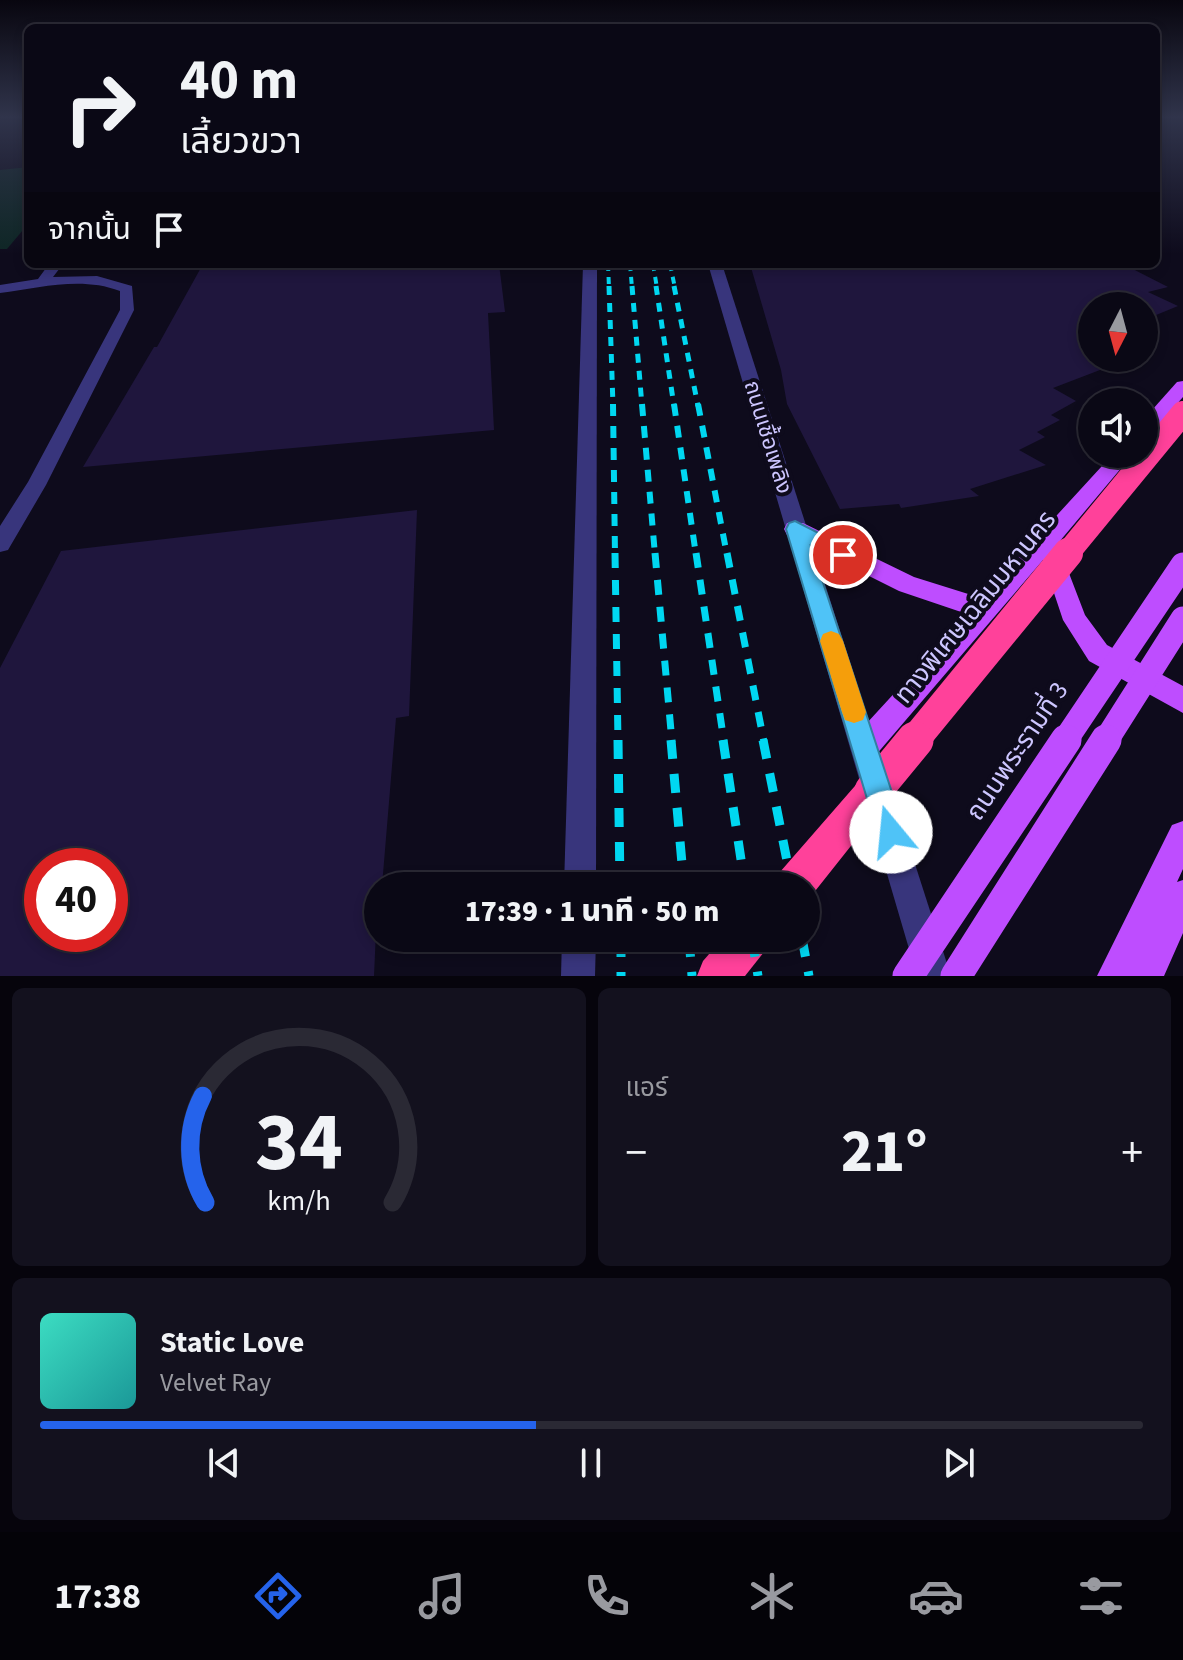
<!DOCTYPE html>
<html lang="th">
<head>
<meta charset="utf-8">
<style>
	body { margin:0; font-family:"Source Sans 3","Noto Sans Thai",sans-serif; background:#13111e; color:#f1f3f6; height:100vh; display:flex; flex-direction:column; font-size:30px; white-space:nowrap }
	* { box-sizing:border-box; margin:0 }
	p { font-size:26px; color:#999aa0 }
	.icon { flex:none; width:44px; height:44px; fill:none; stroke:currentColor; stroke-width:2; stroke-linecap:round; stroke-linejoin:round }
	.map { position:relative; height:976px; overflow:hidden }
	.panel { display:flex; flex-direction:column; gap:12px; padding:12px; background:#06040c; flex:1 }
	.panel>* { flex:none }
	.hud { position:absolute; left:24px; top:24px; width:1136px; height:244px; border-radius:12px; box-shadow:0 4px 12px #0003,0 0 0 2px #2a2934; background:#0a0815; color:#f1f3f6; overflow:hidden }
	.needle { width:52px; rotate:186deg }
	.controls { position:absolute; left:1078px; top:292px; display:grid; gap:16px }
	.controls a { display:grid; place-items:center; width:80px; height:80px; border-radius:50%; background:#0a0815; box-shadow:0 4px 12px #0003,0 0 0 2px #2a2934; font-size:40px }
	.speed { position:absolute; left:24px; top:848px; display:flex; gap:16px; font-size:40px; font-weight:700; text-align:center }
	.speed>* { display:grid; place-content:center; width:104px; height:104px; border-radius:50%; background:#0a0815; box-shadow:0 4px 12px #0003,0 0 0 2px #2a2934; line-height:1 }
	.speed .limit { border:12px solid #d22; background:#fff; color:#111 }
	.pin { position:absolute; display:grid; place-items:center; width:68px; height:68px; color:#fff; margin:-34px; border:4px solid #fff; border-radius:50%; box-shadow:0 2px 8px #0007 }
	.me { position:absolute; width:88px; margin:-44px; rotate:343deg; stroke-linejoin:round; filter:drop-shadow(0 0 6px #0008) }
	.turn { display:flex; align-items:center; gap:28px; height:168px; padding:0 24px; font-size:36px }
	.turn .icon { width:104px; height:104px; stroke-width:2.5 }
	.turn b { display:block; font-size:56px; line-height:68px }
	.then { display:flex; align-items:center; height:76px; padding:0 24px; background:#0003; gap:16px; font-size:30px }
	.big { font-size:60px; font-weight:800; line-height:1.1 }
	.panel .widget { flex:1; display:flex; flex-direction:column; justify-content:center; gap:12px; min-width:0; padding:0 28px; border-radius:12px; background:#13111e }
	.panel .dial { align-items:center; gap:0 }
	.dial svg { height:208px; overflow:visible; fill:none; stroke:#2a2934; stroke-width:7; stroke-linecap:round; text-anchor:middle }
	.dial text { fill:#f1f3f6; stroke:none }
	.song { display:flex; align-items:center; gap:24px }
	.cover { width:96px; height:96px; border-radius:12px; background:linear-gradient(135deg,hsl(170 70% 55%),hsl(180 70% 35%)) }
	.played { height:8px; border-radius:4px; background:linear-gradient(90deg,#2563eb 45%,#2a2934 45%) }
	.keys { display:flex; justify-content:space-around; direction:ltr }
	.heat { display:flex; justify-content:space-between; align-items:center; font-size:44px; direction:ltr }
	.panel .tiles { flex:1; display:grid; gap:12px; grid-template-columns:1fr 1fr }
	.widget:last-child { grid-column:span 2 }
	.trip { position:absolute; left:364px; top:872px; width:456px; height:80px; border-radius:40px; background:#0a0815; box-shadow:0 4px 12px #0003,0 0 0 2px #2a2934; font-weight:800; line-height:80px; text-align:center }
	.tabs { display:flex; height:128px; justify-content:space-around; align-items:center; background:#040308; color:#999aa0 }
	.tabs .icon { width:56px; height:56px }
	.tabs .active { color:#2563eb }
	.tabs b { font-size:36px; color:#f1f3f6 }
	.map>svg:first-child { display:block }
</style>
</head>
<body>
<div class="map">
<svg width="1183" height="976" viewBox="0 0 1183 976">
	<rect width="100%" height="100%" fill="#0e0b1c"/>
	<polygon fill="#0e2625" points="28,167 28,224 7,249 0,249 0,170"/>
	<g fill="#1f163d" fill-rule="evenodd">
		<polygon points="203,264 499,264 505,312 488,313 494,430 83,467 154,347 157,347"/>
		<polygon points="750,264 1123,264 1168,287 1148,292 1178,306 1144,320 1144,306 1092,306 1092,358 1122,358 1113,365 1053,388 1076,401 1051,415 1060,420 1037,432 1045,437 1019,450 1046,465 970,489 979,496 901,508 899,504 840,509 787,404 781,370"/>
		<path d="M417 510 409 716 396 718 382 886H378L374 976H0V668L61 551ZM42 866H110V934H42Z"/>
	</g>
	<g fill="none" stroke-linecap="round" stroke-linejoin="round">
		<g fill="#38357c" fill-rule="evenodd">
			<path d="M49 264H63L53 277 97 276 132 286 134 310 46 485 8 550 0 552V526L28 482 120 310V291C81 276 39 288 0 293V285L38 279Z"/>
			<polygon points="583,264 597,264 596,886 564,886"/>
			<polygon points="708,264 722,264 951,976 917,976"/>
			<polygon points="562,938 596,938 595,976 561,976"/>
		</g>
		<g fill="#be4dff" fill-rule="evenodd">
			<polygon points="1183,381 1183,397 1150,435 1144,437 1144,419 1177,382"/>
			<polygon points="1113,454 1133,454 1049,554 1062,555 1085,615 1107,645 1183,686 1183,713 1089,661 1063,620 1043,560 875,756 865,760 855,756 851,746 855,736 967,614 899,591 787,535 784,529 787,523 803,523 914,577 981,598"/>
			<polygon points="1183,821 1183,869 1177,882 1183,880 1183,933 1164,976 1097,976 1172,825"/>
		</g>
		<g fill="#ff419a" fill-rule="evenodd">
			<polygon points="873,774 885,779 890,791 885,803 808,900 806,886 775,886 780,872 861,779"/>
			<polygon points="723,938 770,938 764,952 745,976 697,976 703,961"/>
		</g>
		<g stroke="#00d7f1" stroke-width="4" stroke-dasharray="7 6" stroke-linecap="butt">
			<polyline points="608,264 609,288"/>
			<polyline points="630,264 632,288"/>
			<polyline points="653,264 657,288"/>
			<polyline points="670,264 675,288"/>
		</g>
		<g stroke="#00d7f1" stroke-width="5" stroke-dasharray="9 8" stroke-linecap="butt">
			<polyline points="609,286 613,406"/>
			<polyline points="632,286 642,406"/>
			<polyline points="656,286 674,406"/>
			<polyline points="674,286 698,406"/>
		</g>
		<g stroke="#00d7f1" stroke-width="6" stroke-dasharray="12 10" stroke-linecap="butt">
			<polyline points="613,404 615,555"/>
			<polyline points="642,404 655,555"/>
			<polyline points="674,404 696,555"/>
			<polyline points="698,404 727,555"/>
		</g>
		<g stroke="#00d7f1" stroke-width="7" stroke-dasharray="15 12" stroke-linecap="butt">
			<polyline points="615,553 618,742"/>
			<polyline points="655,553 672,742"/>
			<polyline points="696,553 724,742"/>
			<polyline points="727,553 764,742"/>
		</g>
		<g stroke="#00d7f1" stroke-width="9" stroke-dasharray="19 15" stroke-linecap="butt">
			<polyline points="618,740 620,886"/>
			<polyline points="671,740 684,886"/>
			<polyline points="723,740 745,886"/>
			<polyline points="763,740 792,886"/>
			<polyline points="621,938 621,976"/>
			<polyline points="689,938 692,976"/>
			<polyline points="752,938 758,976"/>
			<polyline points="802,938 809,976"/>
		</g>
		<g stroke="#be4dff" stroke-width="25">
			<polyline points="1064,742 1183,565"/>
			<polyline points="1105,742 1183,619"/>
		</g>
		<g stroke="#be4dff" stroke-width="31">
			<polyline points="908,976 1066,740"/>
			<polyline points="956,976 1106,740"/>
		</g>
		<polyline stroke="#ff419a" stroke-width="24" points="1066,555 1183,413"/>
		<polyline stroke="#ff419a" stroke-width="30" points="913,742 1068,553"/>
		<polyline stroke="#ff419a" stroke-width="37" points="873,791 915,740"/>
	</g>
	<linearGradient id="sky" x2="0" y2="1"><stop stop-color="#08060f"/><stop offset="0.46" stop-color="#30344b"/><stop offset="1" stop-color="#30344b" stop-opacity="0"/></linearGradient>
	<rect width="1183" height="254" fill="url(#sky)"/>
	<polygon fill="#4fc3f7" stroke="#337fa1" stroke-width="2" points="795,521 850,549 853,555 850,560 843,563 811,546 905,832 901,842 891,846 881,842 877,832 786,529 789,523"/>
	<polygon fill="#f59e0b" points="831,631 839,634 843,641 866,712 863,720 854,723 845,720 842,712 820,641 823,634"/>
	<g text-anchor="middle" dominant-baseline="central" stroke-width="8" stroke-linejoin="round" paint-order="stroke">
		<g font-size="22" fill="#cdc6ff" stroke="#0e0b1c">
			<text transform="translate(768 437) rotate(73)">ถนนเชื้อเพลิง</text>
		</g>
		<g font-size="26" fill="#cdc6ff" stroke="#0e0b1c">
			<text transform="translate(975 607) rotate(-51)">ทางพิเศษเฉลิมมหานคร</text>
			<text transform="translate(1017 751) rotate(-56)">ถนนพระรามที่ 3</text>
		</g>
	</g>
</svg>
<div class="controls">
<a><svg class="needle" viewBox="-14 -14 28 28"><path d="M0-13l5 13h-10z" fill="#e53935"/><path d="M0 13l5-13h-10z" fill="#999aa0"/></svg></a>
<a><svg class="icon" aria-label="sound" viewBox="0 0 24 24"><path d="M4 9h4l5-4v14l-5-4H4zM17 9q2 3 0 6"/></svg></a>
</div>
<div class="speed"><div class="limit">40</div></div>
<div class="pin" style="left:843px;top:555px;background:#d93025"><svg class="icon" aria-label="arrive" viewBox="0 0 24 24"><path d="M6 21V4h12l-3 4 3 4H6"/></svg></div>
<svg class="me" style="left:891px;top:832px" viewBox="-20 -20 40 40"><circle r="19" fill="#fff"/><path d="M0-13L10 11 0 6-10 11z" fill="#4fc3f7"/></svg>
<div class="trip">17:39 · 1 นาที · 50 m</div>
<div class="hud">
<div class="turn"><svg class="icon" aria-label="right" viewBox="0 0 24 24"><path d="M7 20v-9h11M14 6l5 5-5 5"/></svg><div><b>40 m</b>เลี้ยวขวา</div></div>
<div class="then">จากนั้น<svg class="icon" aria-label="arrive" viewBox="0 0 24 24"><path d="M6 21V4h12l-3 4 3 4H6"/></svg></div>
</div>
</div>
<section class="panel">
<div class="tiles">
<div class="widget dial"><svg viewBox="0 0 100 80">
<path d="M14 69A42 42 0 1 1 86 69"/>
<path d="M14 69A42 42 0 0 1 13 28" stroke="#2563eb"/>
<text x="50" y="56" font-size="32" font-weight="700">34</text>
<text x="50" y="72" font-size="11">km/h</text>
</svg></div>
<div class="widget"><p>แอร์</p>
<div class="heat"><a>−</a><b class="big">21°</b><a>+</a></div>
</div>
<div class="widget">
<div class="song"><i class="cover"></i><div><b>Static Love</b><p>Velvet Ray</p></div></div>
<div class="played"></div>
<div class="keys"><svg class="icon" aria-label="previous" viewBox="0 0 24 24"><path d="M18 5L8 12l10 7zM5 5v14"/></svg><svg class="icon" aria-label="pause" viewBox="0 0 24 24"><path d="M8 5v14M16 5v14"/></svg><svg class="icon" aria-label="next" viewBox="0 0 24 24"><path d="M6 5l10 7-10 7zM19 5v14"/></svg></div>
</div>
</div>
</section>
<nav class="tabs">
<b>17:38</b>
<svg class="icon active" aria-label="directions" viewBox="0 0 24 24"><path d="M12 3l9 9-9 9-9-9zM9 14v-3h6M13 9l2 2-2 2"/></svg>
<svg class="icon" aria-label="music" viewBox="0 0 24 24"><path d="M9 18V5l10-2v13"/><circle cx="6" cy="18" r="3"/><circle cx="16" cy="16" r="3"/></svg>
<svg class="icon" aria-label="phone" viewBox="0 0 24 24"><path d="M5 4h4l2 5-3 2q2 4 5 5l2-3 5 2v4C11 20 4 13 5 4z"/></svg>
<svg class="icon" aria-label="climate" viewBox="0 0 24 24"><path d="M12 3v18M4 7l16 10M4 17L20 7"/></svg>
<svg class="icon" aria-label="car" viewBox="0 0 24 24"><path d="M5 17H2v-5l4-1 3-4h7l3 4 3 1v5h-3M9 17h6M6 11h13"/><circle cx="7" cy="17" r="2"/><circle cx="17" cy="17" r="2"/></svg>
<svg class="icon" aria-label="filters" viewBox="0 0 24 24"><path d="M4 7h16M4 17h16"/><circle cx="9" cy="7" r="2"/><circle cx="15" cy="17" r="2"/></svg>
</nav>
</body>
</html>
